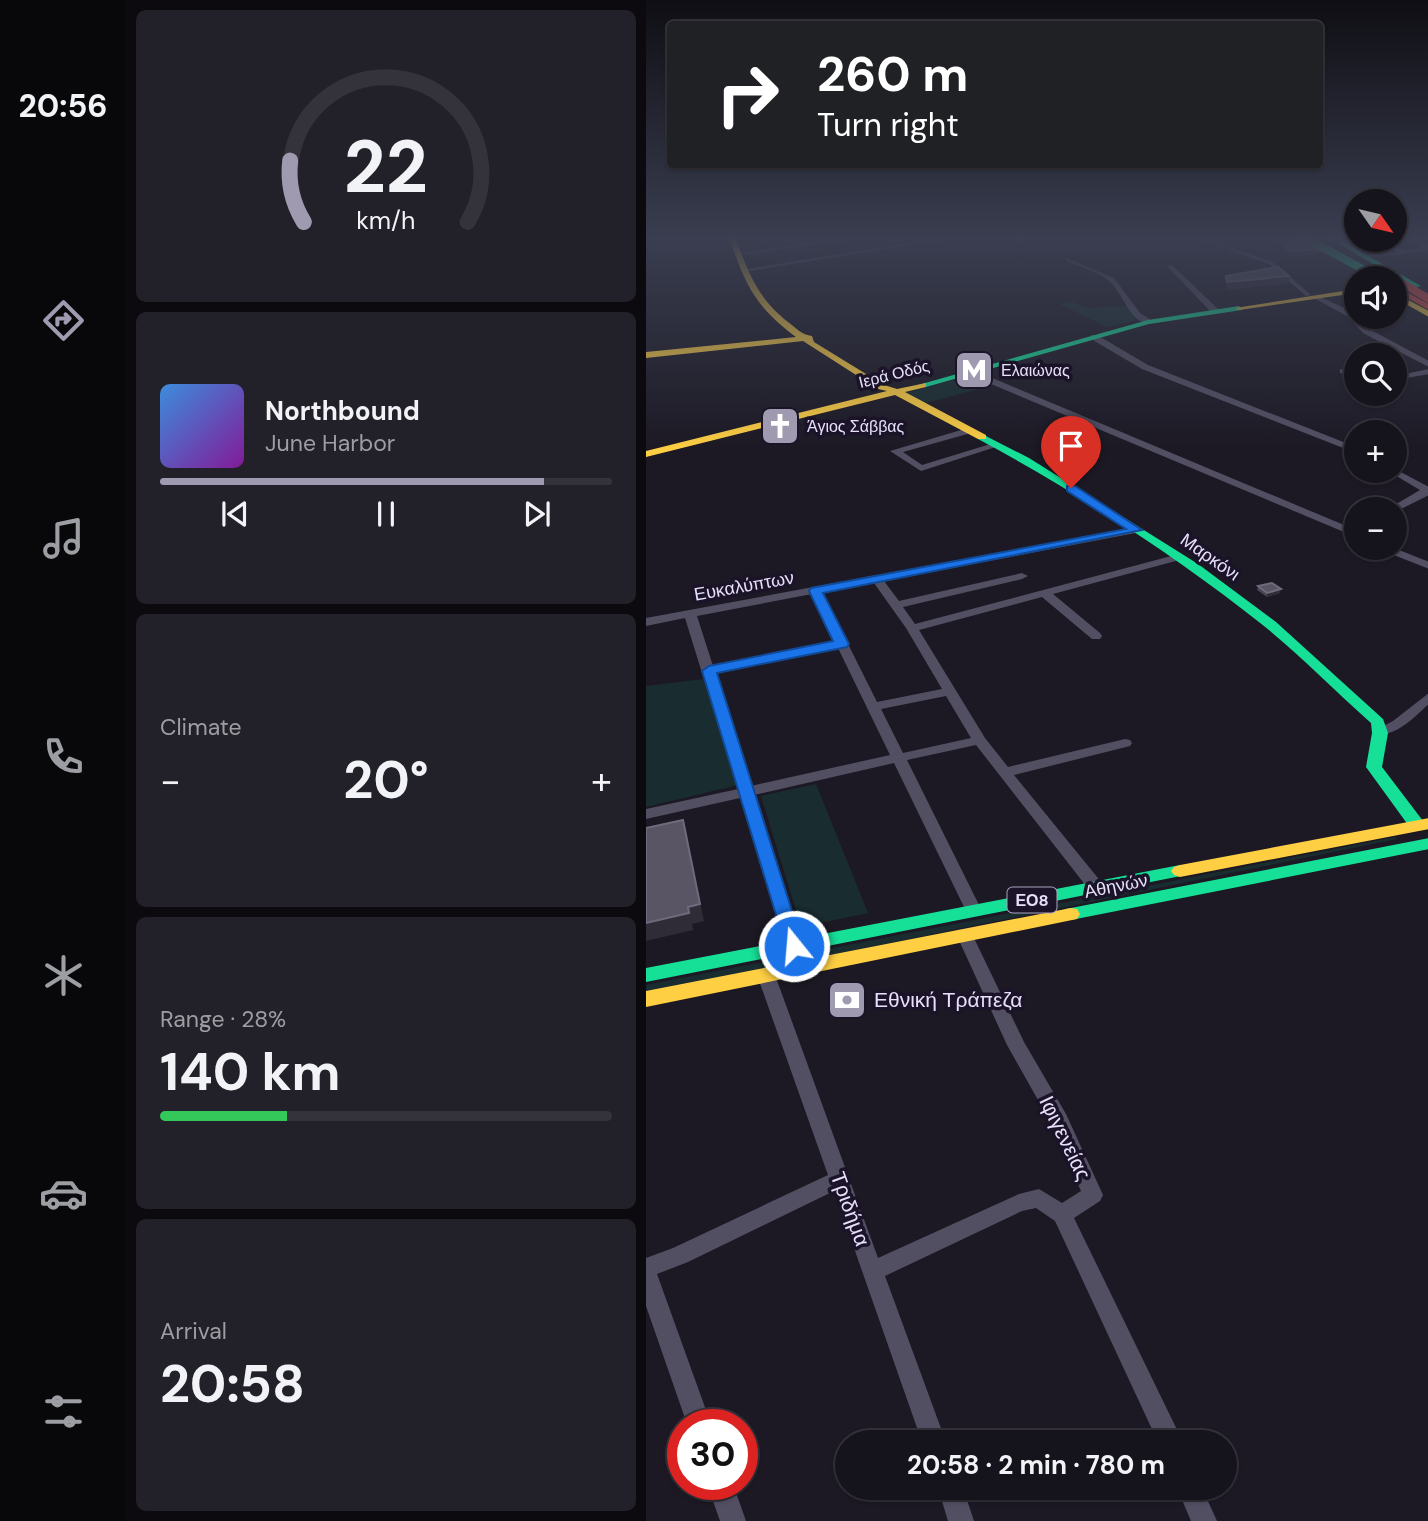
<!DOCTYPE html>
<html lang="en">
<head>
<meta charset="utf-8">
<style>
	body { margin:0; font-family:"DM Sans",sans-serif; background:#222028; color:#f1f3f6; height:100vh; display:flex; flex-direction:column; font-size:26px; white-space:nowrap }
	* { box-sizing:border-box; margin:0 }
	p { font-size:23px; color:#9d9ea3 }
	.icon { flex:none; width:38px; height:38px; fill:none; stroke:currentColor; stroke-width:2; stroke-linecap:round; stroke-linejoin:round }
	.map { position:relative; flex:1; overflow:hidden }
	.side { display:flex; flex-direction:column; gap:10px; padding:10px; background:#0c0a0f; width:520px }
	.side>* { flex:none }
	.guide { position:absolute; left:21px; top:21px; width:656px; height:147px; border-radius:7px; box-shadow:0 2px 5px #0004,0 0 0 2px #34323a; background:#202124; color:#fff; overflow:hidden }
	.needle { width:46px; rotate:124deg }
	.tools { position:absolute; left:698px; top:189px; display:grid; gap:14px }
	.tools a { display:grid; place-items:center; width:63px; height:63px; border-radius:50%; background:#15131b; box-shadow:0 2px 5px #0004,0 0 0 2px #34323a; font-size:35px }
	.speed { position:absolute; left:21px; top:1409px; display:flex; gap:14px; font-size:35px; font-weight:700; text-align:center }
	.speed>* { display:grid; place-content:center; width:91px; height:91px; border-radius:50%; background:#15131b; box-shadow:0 2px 5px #0004,0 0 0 2px #34323a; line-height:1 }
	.speed .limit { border:10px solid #d22; background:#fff; color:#111 }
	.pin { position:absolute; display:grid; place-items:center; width:60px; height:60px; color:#fff; margin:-72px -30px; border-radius:50% 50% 50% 0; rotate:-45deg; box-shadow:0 0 7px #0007 }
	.pin .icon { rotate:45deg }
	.me { position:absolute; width:77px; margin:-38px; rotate:343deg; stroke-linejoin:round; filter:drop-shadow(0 0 5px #0008) }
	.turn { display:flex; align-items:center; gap:24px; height:147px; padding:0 35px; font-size:32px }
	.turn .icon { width:91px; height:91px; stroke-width:2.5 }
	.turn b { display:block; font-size:49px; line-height:60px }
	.big { font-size:52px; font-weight:700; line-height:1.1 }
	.side .widget { flex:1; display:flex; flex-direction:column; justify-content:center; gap:10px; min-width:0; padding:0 24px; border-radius:10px; background:#222028 }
	.side .dial { align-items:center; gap:0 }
	.dial svg { height:182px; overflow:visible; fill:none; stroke:#34323a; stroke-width:7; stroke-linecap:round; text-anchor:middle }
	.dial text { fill:#f1f3f6; stroke:none }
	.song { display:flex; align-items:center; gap:21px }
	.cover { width:84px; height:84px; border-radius:10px; background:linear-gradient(135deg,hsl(210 70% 55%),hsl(290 70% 35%)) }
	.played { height:7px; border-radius:4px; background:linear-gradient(90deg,#a09ab0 85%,#34323a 85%) }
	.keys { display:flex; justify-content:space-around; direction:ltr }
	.heat { display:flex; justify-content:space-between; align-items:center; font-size:38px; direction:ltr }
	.charge { height:10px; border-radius:5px; background:linear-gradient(90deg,#34c759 28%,#34323a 0) }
	.trip { position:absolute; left:189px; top:1430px; width:402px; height:70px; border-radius:35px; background:#15131b; box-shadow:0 2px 5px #0004,0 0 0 2px #34323a; font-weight:700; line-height:70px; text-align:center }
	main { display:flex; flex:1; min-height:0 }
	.dock { display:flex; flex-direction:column; width:126px; justify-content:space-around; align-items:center; background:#08080b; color:#9d9ea3 }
	.dock .icon { width:49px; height:49px }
	.dock .active { color:#a09ab0 }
	.dock b { font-size:32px; color:#f1f3f6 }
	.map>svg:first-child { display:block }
</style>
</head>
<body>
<main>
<nav class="dock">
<b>20:56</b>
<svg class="icon active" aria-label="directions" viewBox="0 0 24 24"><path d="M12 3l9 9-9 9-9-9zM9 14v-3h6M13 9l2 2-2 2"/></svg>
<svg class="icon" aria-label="music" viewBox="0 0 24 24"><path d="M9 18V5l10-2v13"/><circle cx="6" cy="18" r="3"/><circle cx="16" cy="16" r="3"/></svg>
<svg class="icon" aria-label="phone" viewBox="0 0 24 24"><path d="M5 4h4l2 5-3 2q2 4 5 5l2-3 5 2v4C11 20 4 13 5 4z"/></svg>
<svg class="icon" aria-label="climate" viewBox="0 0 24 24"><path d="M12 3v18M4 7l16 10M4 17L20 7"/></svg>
<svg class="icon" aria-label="car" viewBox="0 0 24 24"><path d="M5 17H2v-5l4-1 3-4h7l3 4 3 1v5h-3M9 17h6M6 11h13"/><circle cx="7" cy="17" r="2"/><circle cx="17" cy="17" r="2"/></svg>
<svg class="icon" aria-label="filters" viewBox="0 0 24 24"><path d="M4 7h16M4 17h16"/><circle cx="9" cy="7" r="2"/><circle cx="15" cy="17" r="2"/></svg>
</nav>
<section class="side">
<div class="widget dial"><svg viewBox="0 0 100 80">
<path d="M14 69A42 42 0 1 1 86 69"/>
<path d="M14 69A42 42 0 0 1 8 42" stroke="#a09ab0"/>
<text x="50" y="56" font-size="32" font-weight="700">22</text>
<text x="50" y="72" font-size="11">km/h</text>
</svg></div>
<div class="widget">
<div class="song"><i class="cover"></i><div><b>Northbound</b><p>June Harbor</p></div></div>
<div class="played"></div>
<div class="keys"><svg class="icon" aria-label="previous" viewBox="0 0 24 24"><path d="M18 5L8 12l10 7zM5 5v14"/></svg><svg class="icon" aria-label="pause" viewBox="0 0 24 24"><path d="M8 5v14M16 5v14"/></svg><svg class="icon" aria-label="next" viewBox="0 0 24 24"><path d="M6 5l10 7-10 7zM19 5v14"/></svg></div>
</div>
<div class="widget"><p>Climate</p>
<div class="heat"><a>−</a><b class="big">20°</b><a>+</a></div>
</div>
<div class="widget"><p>Range · 28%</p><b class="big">140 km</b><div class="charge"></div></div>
<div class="widget"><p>Arrival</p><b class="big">20:58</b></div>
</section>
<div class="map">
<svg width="783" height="1521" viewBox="0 0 783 1521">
	<rect width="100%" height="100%" fill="#1c1924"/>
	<g fill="#192d30">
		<polygon points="425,301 441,308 481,306 492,320 462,327 413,304"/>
		<polygon points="325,375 347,385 280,403 260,393"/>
		<polygon points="58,679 92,785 0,807 0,686"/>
		<polygon points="170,784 222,913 155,927 115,796"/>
		<polygon points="749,837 751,839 0,993 0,985"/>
	</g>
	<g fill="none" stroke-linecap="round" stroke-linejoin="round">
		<g fill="#534f63" fill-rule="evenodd">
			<polygon points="200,237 218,237 99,255 96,253"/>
			<polygon points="298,237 315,237 97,272 94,270"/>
			<polygon points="545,237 555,237 627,262 665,295 660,296 623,264"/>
			<polygon points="761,237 769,237 783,245 783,251 720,258 718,255 752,252 739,246 705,249 702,247 740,242 760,251 776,247"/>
			<path d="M420 258 468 278 494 313 505 320V324C483 323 478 294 464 282 456 273 431 266 420 260Z"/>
			<polygon points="522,265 526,265 572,309 572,313 566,313 522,267"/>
			<polygon points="670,295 707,312 723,329 783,361 783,367 717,333 701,316 668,298"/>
			<polygon points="445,335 451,335 502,365 710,447 710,453 496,369 445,339"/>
			<polygon points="694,369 710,373 710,378 694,373"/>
			<polygon points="783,369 783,374 749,380 749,376"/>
			<polygon points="321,370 327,370 710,530 710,537 321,374"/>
			<polygon points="322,428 325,429 325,433 257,452 276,465 351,442 356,445 275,471 244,451"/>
			<polygon points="749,469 783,487 783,495 749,512 749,509 742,509 774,490 742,471 749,471"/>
			<path d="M491 527 496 530 495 532 238 581 253 601 376 573 382 576 376 579 257 607 269 624 529 555H537V559L407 594 454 633 456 636 454 639H446L396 597 273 630 339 738 362 767 479 739 484 740 486 743 484 746 368 775 456 883 458 887 456 891H444L330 745 261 760 336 911 334 915H322L320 911 248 763 108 795 156 946 154 950 148 952 142 950 140 946 94 798 0 819V809L92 789 39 618 0 626V618ZM228 583 260 628 296 689 231 702 176 592ZM166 594 189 642 67 666 51 616ZM192 648 244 755 105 786 69 674ZM300 696 325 738 257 753 235 709Z"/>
			<polygon points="734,548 748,548 783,562 783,569 735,550"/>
			<path d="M783 693V704C768 717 751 737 730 734L728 731 747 721Z"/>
			<polygon points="319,930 325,932 327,936 378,1042 420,1114 457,1195 454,1201 428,1218 537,1442 512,1442 409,1221 390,1208 376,1211 239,1276 300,1442 276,1442 188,1191 42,1262 11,1274 65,1424 41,1424 0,1306 0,1258 27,1248 182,1175 111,975 114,970 120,969 126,970 129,975 232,1258 373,1194 393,1189 416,1203 435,1191 405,1123 361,1045 311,936 313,932"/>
			<polygon points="61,1484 87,1484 100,1521 74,1521"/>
			<polygon points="292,1488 317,1488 328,1521 302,1521"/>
			<polygon points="531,1488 556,1488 571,1521 545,1521"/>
		</g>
		<g fill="#16e098" fill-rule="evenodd">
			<polygon points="681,237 689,237 775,286 768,288"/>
			<polygon points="593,306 596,310 503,324 280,387 272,385 502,320"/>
			<path d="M336 434 383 458 552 564 630 622 737 719 742 733 736 767 777 821 779 825 777 829H765L720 767 726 733 725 723C689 691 655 656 618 626 530 556 431 492 332 439V435Z"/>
			<polygon points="783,838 783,849 425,920 419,919 416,914 419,909 425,908"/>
			<polygon points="534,865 540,867 543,871 540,875 0,982 0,968"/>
		</g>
		<g fill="#ffcf43" fill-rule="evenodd">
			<path d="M83 237H89C103 274 111 297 142 322 150 328 156 335 166 336L168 342 238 385 251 389 280 383V387L259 392 340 435V439H332L249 395 0 457V451L241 391 232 389 157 341 0 358V352L150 337C109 307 99 284 83 237Z"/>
			<polygon points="710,289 710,293 593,310 589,308"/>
			<polygon points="749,293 783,311 783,317 749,298"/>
			<polygon points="783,818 783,829 534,877 528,875 525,871 528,867 534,865"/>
			<polygon points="425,908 431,909 434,914 431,919 0,1007 0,991"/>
		</g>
		<g fill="#f24e42" fill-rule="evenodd">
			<polygon points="643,237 652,237 679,251 673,252"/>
			<polygon points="749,286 783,304 783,310 749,291"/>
		</g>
		<polyline stroke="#16e098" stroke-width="8" points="658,237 733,278"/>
		<polyline stroke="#f24e42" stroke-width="8" points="749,279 783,299"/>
	</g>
	<g fill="#484452">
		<polygon points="634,238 670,250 669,254 643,256 633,243"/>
		<polygon points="612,586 634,593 621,597 611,590"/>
	</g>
	<g fill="#2f2c38">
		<polygon points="670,250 669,254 643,256 644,251"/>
		<polygon points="643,276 642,284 580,290 581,282"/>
		<polygon points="635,589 634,593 621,597 621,593"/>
		<polygon points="37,820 58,921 46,924 47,930 0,941 0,923 42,907"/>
	</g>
	<g fill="#595564" stroke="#6f6a7c" stroke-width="2">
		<polygon points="646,237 670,250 644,251 634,238"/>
		<polygon points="632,267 643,276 581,282 580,276"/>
		<polygon points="626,583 635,589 621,593 612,586"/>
		<polygon points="37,820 54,904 42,907 43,913 0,923 0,828"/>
	</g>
	<linearGradient id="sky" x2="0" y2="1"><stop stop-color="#0f0e14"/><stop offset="0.53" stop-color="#3a3e50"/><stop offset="1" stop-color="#3a3e50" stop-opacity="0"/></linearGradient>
	<rect width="783" height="450" fill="url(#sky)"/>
	<polygon fill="#1a73e8" stroke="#114b97" stroke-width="2" points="421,486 429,486 496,530 177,593 203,644 201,647 71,673 157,946 148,953 141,951 56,671 63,666 187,641 163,591 165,588 480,529 421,491"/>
	<defs>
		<symbol id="metro-square" viewBox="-11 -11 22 22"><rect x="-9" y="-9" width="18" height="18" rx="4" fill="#a09ab0" stroke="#1b1429"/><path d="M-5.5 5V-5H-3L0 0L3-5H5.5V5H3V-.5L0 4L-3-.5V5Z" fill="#fff"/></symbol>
		<symbol id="church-square" viewBox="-11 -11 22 22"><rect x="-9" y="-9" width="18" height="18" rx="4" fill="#a09ab0" stroke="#1b1429"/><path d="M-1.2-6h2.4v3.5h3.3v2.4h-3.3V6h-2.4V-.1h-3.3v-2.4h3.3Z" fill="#fff"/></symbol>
		<symbol id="bank-square" viewBox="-11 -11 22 22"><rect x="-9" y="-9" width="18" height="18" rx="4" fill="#a09ab0" stroke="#1b1429"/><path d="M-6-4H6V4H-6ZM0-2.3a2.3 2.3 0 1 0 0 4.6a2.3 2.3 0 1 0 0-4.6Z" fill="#fff"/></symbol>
	</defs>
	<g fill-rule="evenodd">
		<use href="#metro-square" x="306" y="348" width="44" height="44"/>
		<use href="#church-square" x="112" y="404" width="44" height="44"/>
		<use href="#bank-square" x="179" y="978" width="44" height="44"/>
	</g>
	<g text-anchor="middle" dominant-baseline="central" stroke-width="7" stroke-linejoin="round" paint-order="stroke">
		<g font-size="16" fill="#e7e0fb" stroke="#1b1429" text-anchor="start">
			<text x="355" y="370">Ελαιώνας</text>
			<text x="161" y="426">Άγιος Σάββας</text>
		</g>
		<g font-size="16" fill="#e7e0fb" stroke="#1b1429">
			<text transform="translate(248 374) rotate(-14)">Ιερά Οδός</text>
		</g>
		<rect fill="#1b1429" stroke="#aaa3bc" stroke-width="2" x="361.5" y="887.5" width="49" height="25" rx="5"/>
		<g font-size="16" font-weight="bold" fill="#e7e0fb">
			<text x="386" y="900">ΕΟ8</text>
		</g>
		<g font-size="18" fill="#e7e0fb" stroke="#1b1429">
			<text transform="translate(564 557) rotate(35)">Μαρκόνι</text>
			<text transform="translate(98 586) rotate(-10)">Ευκαλύπτων</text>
			<text transform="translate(470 886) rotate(-11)">Αθηνών</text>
		</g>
		<g font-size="21" fill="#e7e0fb" stroke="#1b1429" text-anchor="start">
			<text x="228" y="1000">Εθνική Τράπεζα</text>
		</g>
		<g font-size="21" fill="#e7e0fb" stroke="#1b1429">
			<text transform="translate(419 1138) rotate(64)">Ιφιγενείας</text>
			<text transform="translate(204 1209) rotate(70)">Τριδήμα</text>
		</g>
	</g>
</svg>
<div class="tools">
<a><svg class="needle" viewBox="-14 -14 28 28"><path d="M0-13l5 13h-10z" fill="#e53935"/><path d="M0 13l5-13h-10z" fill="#9d9ea3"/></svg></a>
<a><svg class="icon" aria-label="sound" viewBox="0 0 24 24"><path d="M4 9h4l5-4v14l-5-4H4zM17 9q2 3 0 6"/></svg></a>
<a><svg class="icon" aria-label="search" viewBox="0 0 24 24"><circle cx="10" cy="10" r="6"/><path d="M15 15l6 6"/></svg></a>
<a>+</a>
<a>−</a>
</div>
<div class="speed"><div class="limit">30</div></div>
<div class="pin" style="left:425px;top:488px;background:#d93025"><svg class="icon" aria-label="arrive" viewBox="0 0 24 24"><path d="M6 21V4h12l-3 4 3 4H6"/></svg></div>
<svg class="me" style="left:148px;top:946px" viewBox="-20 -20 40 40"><circle r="17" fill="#1a73e8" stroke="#fff" stroke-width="3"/><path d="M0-11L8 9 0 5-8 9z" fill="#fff"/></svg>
<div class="trip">20:58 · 2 min · 780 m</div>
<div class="guide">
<div class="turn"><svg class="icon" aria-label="right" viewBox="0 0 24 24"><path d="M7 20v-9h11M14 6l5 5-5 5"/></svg><div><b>260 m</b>Turn right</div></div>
</div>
</div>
</main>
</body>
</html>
